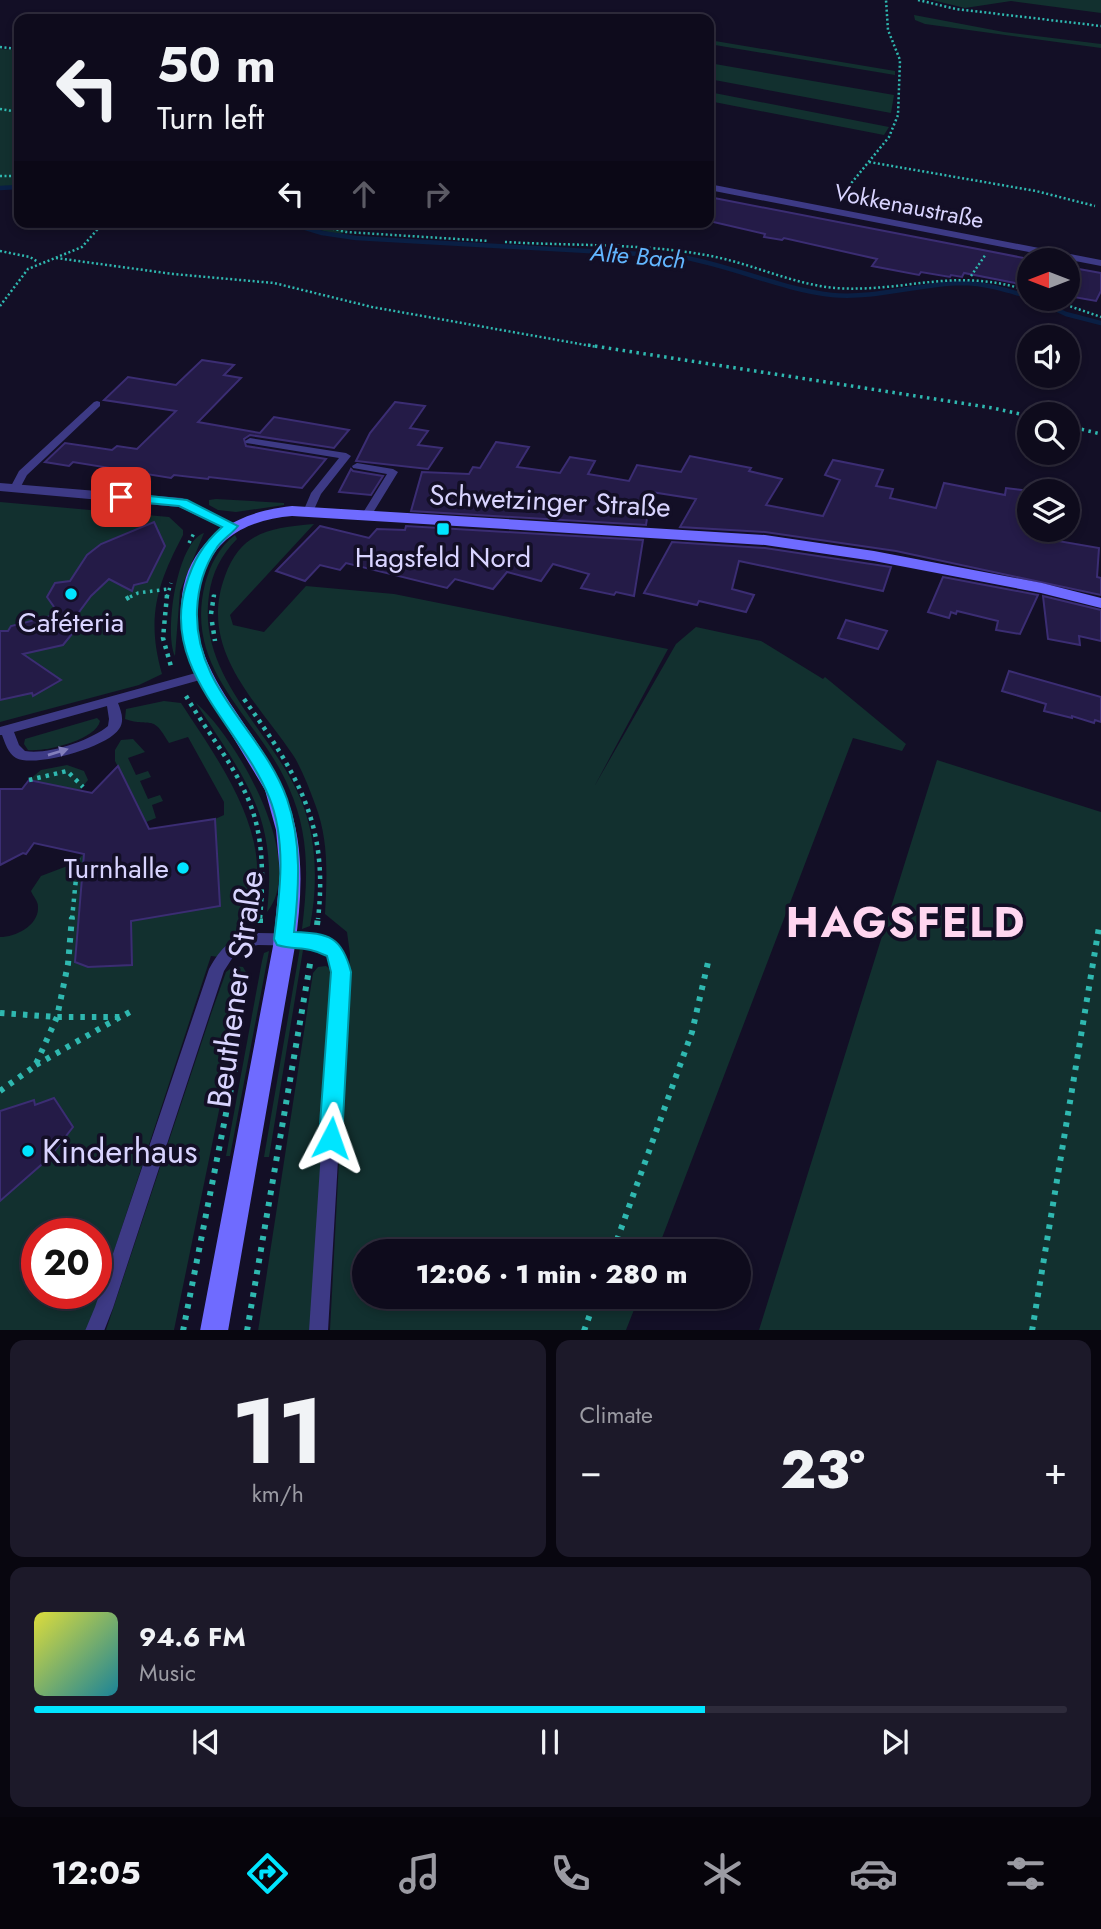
<!DOCTYPE html>
<html lang="en">
<head>
<meta charset="utf-8">
<style>
	body { margin:0; font-family:Jost,sans-serif; background:#1c1929; color:#f1f3f6; height:100vh; display:flex; flex-direction:column; font-size:26px; white-space:nowrap }
	* { box-sizing:border-box; margin:0 }
	p { font-size:23px; color:#9b9ba3 }
	.icon { flex:none; width:38px; height:38px; fill:none; stroke:currentColor; stroke-width:2; stroke-linecap:round; stroke-linejoin:round }
	.map { position:relative; height:1330px; overflow:hidden }
	.sheet { display:flex; flex-direction:column; gap:10px; padding:10px; background:#08060f; flex:1 }
	.sheet>* { flex:none }
	.hud { position:absolute; left:14px; top:14px; width:700px; height:214px; border-radius:14px; box-shadow:0 4px 10px #0003,0 0 0 2px #2e2b3b; background:#0e0b1c; color:#f1f3f6; overflow:hidden }
	.needle { width:46px; rotate:270deg }
	.tools { position:absolute; left:1017px; top:248px; display:grid; gap:14px }
	.tools a { display:grid; place-items:center; width:63px; height:63px; border-radius:50%; background:#0e0b1c; box-shadow:0 4px 10px #0003,0 0 0 2px #2e2b3b; font-size:35px }
	.speed { position:absolute; left:21px; top:1218px; display:flex; gap:14px; font-size:35px; font-weight:700; text-align:center }
	.speed>* { display:grid; place-content:center; width:91px; height:91px; border-radius:50%; background:#0e0b1c; box-shadow:0 4px 10px #0003,0 0 0 2px #2e2b3b; line-height:1 }
	.speed .limit { border:10px solid #d22; background:#fff; color:#111 }
	.pin { position:absolute; display:grid; place-items:center; width:60px; height:60px; color:#fff; margin:-30px; border-radius:14px; box-shadow:0 4px 10px #0006 }
	.me { position:absolute; width:77px; margin:-38px; rotate:4deg; stroke-linejoin:round; filter:drop-shadow(0 0 5px #0008) }
	.turn { display:flex; align-items:center; gap:24px; height:147px; padding:0 28px; font-size:32px }
	.turn .icon { width:91px; height:91px; stroke-width:2.5 }
	.turn b { display:block; font-size:49px; line-height:60px }
	.lanes { display:flex; align-items:center; height:66px; padding:0 28px; background:#0003; justify-content:center; gap:35px; direction:ltr }
	.lanes .off { opacity:.35 }
	.big { font-size:52px; font-weight:800; line-height:1.1 }
	.sheet .card { flex:1; display:flex; flex-direction:column; justify-content:center; gap:10px; min-width:0; padding:0 24px; border-radius:14px; background:#1c1929 }
	.sheet .dial { align-items:center; gap:0 }
	.dial b { font-size:91px; line-height:1 }
	.song { display:flex; align-items:center; gap:21px }
	.cover { width:84px; height:84px; border-radius:10px; background:linear-gradient(135deg,hsl(60 70% 55%),hsl(190 70% 35%)) }
	.played { height:7px; border-radius:4px; background:linear-gradient(90deg,#00e5ff 65%,#2e2b3b 65%) }
	.keys { display:flex; justify-content:space-around; direction:ltr }
	.heat { display:flex; justify-content:space-between; align-items:center; font-size:38px; direction:ltr }
	.sheet .tiles { flex:1; display:grid; gap:10px; grid-template-columns:1fr 1fr }
	.card:last-child { grid-column:span 2 }
	.trip { position:absolute; left:352px; top:1239px; width:399px; height:70px; border-radius:35px; background:#0e0b1c; box-shadow:0 4px 10px #0003,0 0 0 2px #2e2b3b; font-weight:800; line-height:70px; text-align:center }
	.tabs { display:flex; height:112px; justify-content:space-around; align-items:center; background:#06040b; color:#9b9ba3 }
	.tabs .icon { width:49px; height:49px }
	.tabs .active { color:#00e5ff }
	.tabs b { font-size:32px; color:#f1f3f6 }
	.map>svg:first-child { display:block }
</style>
</head>
<body>
<div class="map">
<svg width="1101" height="1331" viewBox="0 0 1101 1331">
	<rect width="100%" height="100%" fill="#130f26"/>
	<g fill="#12302f" fill-rule="evenodd">
		<polygon points="932,0 1101,0 1101,13 1011,1 965,8"/>
		<polygon points="914,15 1004,32 1101,44 1101,48 925,24 915,20"/>
		<polygon points="709,40 895,71 895,75 709,44"/>
		<polygon points="0,49 19,50 19,188 0,188"/>
		<polygon points="709,63 894,95 891,113 709,79"/>
		<polygon points="709,92 889,127 884,135 709,101"/>
		<polygon points="290,222 361,222 339,235"/>
		<polygon points="216,499 284,503 284,505 236,512 218,510 209,505 209,500"/>
		<path d="M0 502 169 517 183 530V535C157 584 146 618 162 674L139 685 0 722Z"/>
		<path d="M314 524 230 615 233 625 264 632 306 586 394 594 668 649 594 787 676 644 696 627 761 641 823 679 825 677 906 744 902 751 853 738 657 1251H364V1297H639L626 1330H330L350 954 347 932 325 914C327 876 329 840 315 804 309 788 302 769 293 755 255 699 198 649 225 576 241 531 271 528 314 524Z"/>
		<path d="M204 533 180 591 175 656C164 631 177 542 204 533Z"/>
		<path d="M235 535 237 539C221 555 212 573 209 595 197 677 272 730 301 800 317 839 318 885 310 926L302 929C308 880 310 835 289 788 259 717 183 672 205 584 210 565 219 547 235 535Z"/>
		<path d="M164 701 181 703C214 754 271 830 254 895 248 917 233 938 220 957L211 956 94 1312 86 1330H0V937C16 937 39 925 38 907 38 900 33 897 31 891L41 876 70 865 84 854 75 961 88 967 132 965 131 921 220 906 215 819 224 815V802L188 737 169 743C152 713 152 728 125 719L126 709ZM37 1234H96V1293H37Z"/>
		<path d="M196 703C237 738 308 862 267 912 278 816 245 779 196 703Z"/>
		<path d="M97 718 100 721C96 740 45 752 28 750L24 744 25 739Z"/>
		<polygon points="133,739 145,752 128,758 136,775 148,771 151,777 140,781 148,799 160,795 163,801 152,805 156,818 146,822 115,761 115,750 121,740"/>
		<polygon points="937,760 1101,812 1101,1330 759,1330"/>
		<polygon points="67,765 84,771 88,780 80,790 29,780 41,770"/>
		<polygon points="300,948 303,950 269,1157 264,1157"/>
		<polygon points="269,951 230,1156 226,1156 262,961 264,953"/>
		<polygon points="234,966 243,967 247,974 174,1330 106,1330 212,1011 226,972"/>
		<polygon points="326,966 334,972 312,1330 258,1331 313,973 318,967"/>
	</g>
	<g fill="none" stroke-linecap="round" stroke-linejoin="round">
		<g stroke="#0a1f44" stroke-width="4.5">
			<polyline points="0,188 19,187"/>
			<path d="M286 222 322 233 356 238 676 256C729 264 779 289 832 295 875 299 918 284 961 283 984 283 1007 290 1029 297"/>
			<polyline points="1034,299 1066,314 1101,323"/>
		</g>
	</g>
	<g fill="#241b47" stroke="#3b2d73" stroke-width="2">
		<polygon points="709,197 1029,259 1029,289 1015,283 964,273 962,277 951,275 950,277 921,272 919,275 872,266 877,259 784,238 782,240 764,237 765,234 709,221"/>
		<polygon points="1068,267 1101,273 1101,291 1096,301 1068,296"/>
		<polygon points="202,360 234,365 224,375 241,378 198,422 260,433 274,417 349,430 334,448 250,435 244,439 246,446 326,459 302,488 209,477 208,479 174,475 171,478 73,462 69,466 45,462 65,443 112,450 117,446 137,449 176,411 104,400 128,377 176,385"/>
		<polygon points="395,402 425,406 410,428 428,431 418,445 442,448 428,469 356,461 370,433"/>
		<polygon points="496,442 529,447 517,467 560,473 570,457 595,461 588,474 629,481 637,465 681,472 690,456 751,468 749,471 782,479 766,505 823,516 840,480 825,475 833,460 883,470 876,486 893,489 890,498 936,508 944,483 1005,495 1006,488 1029,491 1029,536 1099,548 1097,577 1101,578 1101,595 896,551 765,532 680,527 696,499 651,492 646,525 411,511 422,472 469,474 473,467 480,468"/>
		<polygon points="351,469 353,471 383,476 371,495 339,492"/>
		<polygon points="154,522 165,546 147,582 134,585 132,591 109,579 91,596 68,627 76,629 63,645 23,654 61,680 33,696 32,693 0,700 0,631 8,631 11,626 59,614 47,597 55,583 70,581 87,555 101,544"/>
		<polygon points="320,526 369,538 377,529 405,530 406,526 643,540 634,596 616,592 614,595 581,588 589,574 553,564 541,581 507,572 493,589 455,579 447,588 346,563 340,570 320,565 305,581 276,571"/>
		<polygon points="672,542 765,548 891,567 883,591 739,561 732,589 754,595 746,612 699,601 697,605 644,593"/>
		<polygon points="943,577 1038,595 1020,634 996,630 998,621 957,611 956,614 951,612 949,618 928,612"/>
		<polygon points="1043,596 1101,610 1101,641 1079,636 1080,645 1048,639"/>
		<polygon points="846,620 887,631 878,649 838,638"/>
		<polygon points="1009,671 1101,697 1101,722 1095,720 1094,723 1072,716 1072,718 1044,711 1046,704 1002,691"/>
		<polygon points="118,766 149,829 215,819 220,906 131,921 132,965 88,967 75,962 84,854 34,843 26,854 23,853 0,865 0,789 22,789 29,780 92,793"/>
		<polygon points="54,1098 73,1127 49,1158 0,1201 0,1111 34,1100 35,1105"/>
	</g>
	<g fill="none" stroke-linecap="round" stroke-linejoin="round">
		<g stroke="#2fb8b0" stroke-width="2.5" stroke-dasharray="2 2.5" stroke-linecap="butt">
			<polyline points="918,0 956,9 1101,26"/>
			<polyline points="0,47 19,49"/>
			<polyline points="0,109 19,112"/>
			<polyline points="869,162 1036,191 1095,206"/>
			<polyline points="0,176 19,176"/>
			<polyline points="840,197 889,137 898,115 900,60 888,30 886,0"/>
			<polyline points="306,222 346,232 489,241"/>
			<path d="M505 242C574 246 644 243 711 256 753 264 792 284 835 288 906 293 954 266 1029 291"/>
			<polyline points="0,251 30,257 38,262"/>
			<polyline points="56,258 173,274 274,283 372,307 597,347"/>
			<polyline points="971,276 986,254"/>
			<polyline points="1049,299 1101,317"/>
			<polyline points="0,306 28,269 82,247 104,222"/>
		</g>
		<g stroke="#2fb8b0" stroke-width="3.5" stroke-dasharray="2.5 4.5" stroke-linecap="butt">
			<polyline points="588,345 993,408 1029,416"/>
			<polyline points="1068,426 1101,434"/>
			<polyline points="189,543 195,531"/>
			<polyline points="130,597 138,593 168,589"/>
			<polyline points="167,597 171,583"/>
			<polyline points="214,597 215,591"/>
		</g>
		<g stroke="#2fb8b0" stroke-width="4.5" stroke-dasharray="3.5 5" stroke-linecap="butt">
			<polyline points="167,595 163,638 172,670"/>
			<polyline points="126,599 133,595"/>
			<polyline points="211,614 214,595"/>
			<polyline points="212,622 215,641"/>
			<path d="M186 696C208 734 239 770 253 812 264 846 263 883 260 919"/>
			<path d="M244 699C297 774 329 824 318 919"/>
			<polyline points="29,780 67,771 83,787"/>
			<polyline points="72,919 78,858"/>
		</g>
		<g stroke="#2fb8b0" stroke-width="6" stroke-dasharray="4.5 7" stroke-linecap="butt">
			<polyline points="260,923 260,917"/>
			<polyline points="317,925 318,917"/>
			<polyline points="0,1013 57,1017 121,1017 130,1012"/>
			<polyline points="36,1065 120,1017"/>
			<polyline points="0,1091 35,1066 57,1017 68,964 72,917"/>
			<polyline points="613,1251 692,1032 709,958"/>
			<polyline points="183,1331 236,1063"/>
			<polyline points="247,1331 311,958"/>
			<polyline points="584,1331 596,1297"/>
			<polyline points="1032,1331 1099,927"/>
		</g>
		<g fill="#3d3a85" fill-rule="evenodd">
			<path d="M473 222C483 222 494 226 502 225 511 224 517 222 526 222L500 230Z"/>
			<polygon points="97,401 100,402 100,406 27,475 19,490 11,490 10,488 19,471 94,402"/>
			<polygon points="250,438 346,453 351,456 321,494 312,514 308,515 303,512 311,493 339,458 246,443 245,441"/>
			<polygon points="357,463 393,469 398,472 371,516 366,519 361,516 387,474 353,468 352,466"/>
			<path d="M203 671 209 675 207 678 118 703C121 711 125 721 119 729 108 747 35 768 16 758 8 753 5 743 2 735H0V727ZM107 706 109 719 108 726C90 741 47 755 25 751L19 745 14 732Z"/>
			<path d="M258 933 314 934 341 948 349 972 328 1331H309L333 972 329 956 312 946 258 945 243 948 233 957 224 971 113 1308 104 1331H85L95 1307 209 969C223 944 231 939 258 933Z"/>
		</g>
		<g fill="#3d3a85" fill-rule="evenodd">
			<polygon points="709,184 1101,260 1101,266 709,190"/>
			<polygon points="0,483 182,498 239,526 231,531 226,529 179,507 0,491"/>
		</g>
		<path fill="#6f6bff" fill-rule="evenodd" d="M292 506 765 535 874 551 1042 583 1101 598V608L1041 593 874 561 765 545 292 516C256 519 221 532 206 568 167 662 259 720 287 799 305 846 302 896 295 946L228 1331H200L273 946 280 874 276 830 265 790 192 669C161 580 197 516 292 506Z"/>
	</g>
	<defs><path id="oneway-solid" d="M-6-.8H1V-3.2L6.5 0L1 3.2V.8H-6Z" transform="scale(1.75)"/></defs>
	<use fill="#837fbc" href="#oneway-solid" transform="translate(58 752) rotate(-17)"/>
	<path fill="#00e5ff" stroke="#0095a6" stroke-width="2" d="M121 493 187 500 238 526C231 535 221 540 216 549 204 567 198 588 197 610 194 689 263 731 287 799 302 842 299 888 294 932 329 933 342 937 351 972L342 1138 338 1145 331 1147 323 1145 319 1138 331 972 327 956C305 945 297 951 277 945L274 939C280 893 287 841 269 797 240 726 160 669 186 585 193 561 203 544 222 527L179 506 116 500V494Z"/>
	<g fill="#00e5ff" stroke="#130f26" stroke-width="2.5">
		<rect x="436" y="522" width="14" height="14" rx="3.5"/>
		<circle cx="71" cy="594" r="7"/>
		<circle cx="183" cy="868" r="7"/>
		<circle cx="28" cy="1151" r="7"/>
	</g>
	<g text-anchor="middle" dominant-baseline="central" stroke-width="7" stroke-linejoin="round" paint-order="stroke">
		<g font-size="23" fill="#d9d4ff" stroke="#130f26">
			<text transform="translate(909 206) rotate(11)">Vokkenaustraße</text>
		</g>
		<g font-size="24" font-style="italic" fill="#62b6ff" stroke="#130f26">
			<text transform="translate(638 256) rotate(5)">Alte Bach</text>
		</g>
		<g font-size="28" fill="#d9d4ff" stroke="#130f26">
			<text transform="translate(550 501) rotate(3)">Schwetzinger Straße</text>
		</g>
		<g font-size="28" fill="#d9d4ff" stroke="#130f26">
			<text x="443" y="557">Hagsfeld Nord</text>
			<text x="71" y="622">Caféteria</text>
			<text x="169" y="868" text-anchor="end">Turnhalle</text>
		</g>
		<g font-size="33" fill="#d9d4ff" stroke="#130f26">
			<text transform="translate(235 989) rotate(-82)">Beuthener Straße</text>
		</g>
		<g font-size="33" fill="#d9d4ff" stroke="#130f26" text-anchor="start">
			<text x="42" y="1151">Kinderhaus</text>
		</g>
		<g font-size="42" font-weight="bold" letter-spacing="2" fill="#ffd6f0" stroke="#130f26">
			<text x="906" y="922">HAGSFELD</text>
		</g>
	</g>
</svg>
<div class="tools">
<a><svg class="needle" viewBox="-14 -14 28 28"><path d="M0-13l5 13h-10z" fill="#e53935"/><path d="M0 13l5-13h-10z" fill="#9b9ba3"/></svg></a>
<a><svg class="icon" aria-label="sound" viewBox="0 0 24 24"><path d="M4 9h4l5-4v14l-5-4H4zM17 9q2 3 0 6"/></svg></a>
<a><svg class="icon" aria-label="search" viewBox="0 0 24 24"><circle cx="10" cy="10" r="6"/><path d="M15 15l6 6"/></svg></a>
<a><svg class="icon" aria-label="layers" viewBox="0 0 24 24"><path d="M12 4l9 5-9 5-9-5zM3 14l9 5 9-5"/></svg></a>
</div>
<div class="speed"><div class="limit">20</div></div>
<div class="pin" style="left:121px;top:497px;background:#d93025"><svg class="icon" aria-label="arrive" viewBox="0 0 24 24"><path d="M6 21V4h12l-3 4 3 4H6"/></svg></div>
<svg class="me" style="left:331px;top:1138px" viewBox="-20 -20 40 40"><path d="M0-17L14 15 0 8-14 15z" fill="#00e5ff" stroke="#fff" stroke-width="4"/></svg>
<div class="trip">12:06 · 1 min · 280 m</div>
<div class="hud">
<div class="turn"><svg class="icon" aria-label="left" viewBox="0 0 24 24"><path d="M17 20v-9H6M10 6l-5 5 5 5"/></svg><div><b>50 m</b>Turn left</div></div>
<div class="lanes"><svg class="icon" aria-label="left" viewBox="0 0 24 24"><path d="M17 20v-9H6M10 6l-5 5 5 5"/></svg><svg class="icon off" aria-label="ahead" viewBox="0 0 24 24"><path d="M12 20V5M6 11l6-6 6 6"/></svg><svg class="icon off" aria-label="right" viewBox="0 0 24 24"><path d="M7 20v-9h11M14 6l5 5-5 5"/></svg></div>
</div>
</div>
<section class="sheet">
<div class="tiles">
<div class="card dial"><b>11</b><p>km/h</p></div>
<div class="card"><p>Climate</p>
<div class="heat"><a>−</a><b class="big">23°</b><a>+</a></div>
</div>
<div class="card">
<div class="song"><i class="cover"></i><div><b>94.6 FM</b><p>Music</p></div></div>
<div class="played"></div>
<div class="keys"><svg class="icon" aria-label="previous" viewBox="0 0 24 24"><path d="M18 5L8 12l10 7zM5 5v14"/></svg><svg class="icon" aria-label="pause" viewBox="0 0 24 24"><path d="M8 5v14M16 5v14"/></svg><svg class="icon" aria-label="next" viewBox="0 0 24 24"><path d="M6 5l10 7-10 7zM19 5v14"/></svg></div>
</div>
</div>
</section>
<nav class="tabs">
<b>12:05</b>
<svg class="icon active" aria-label="directions" viewBox="0 0 24 24"><path d="M12 3l9 9-9 9-9-9zM9 14v-3h6M13 9l2 2-2 2"/></svg>
<svg class="icon" aria-label="music" viewBox="0 0 24 24"><path d="M9 18V5l10-2v13"/><circle cx="6" cy="18" r="3"/><circle cx="16" cy="16" r="3"/></svg>
<svg class="icon" aria-label="phone" viewBox="0 0 24 24"><path d="M5 4h4l2 5-3 2q2 4 5 5l2-3 5 2v4C11 20 4 13 5 4z"/></svg>
<svg class="icon" aria-label="climate" viewBox="0 0 24 24"><path d="M12 3v18M4 7l16 10M4 17L20 7"/></svg>
<svg class="icon" aria-label="car" viewBox="0 0 24 24"><path d="M5 17H2v-5l4-1 3-4h7l3 4 3 1v5h-3M9 17h6M6 11h13"/><circle cx="7" cy="17" r="2"/><circle cx="17" cy="17" r="2"/></svg>
<svg class="icon" aria-label="filters" viewBox="0 0 24 24"><path d="M4 7h16M4 17h16"/><circle cx="9" cy="7" r="2"/><circle cx="15" cy="17" r="2"/></svg>
</nav>
</body>
</html>
